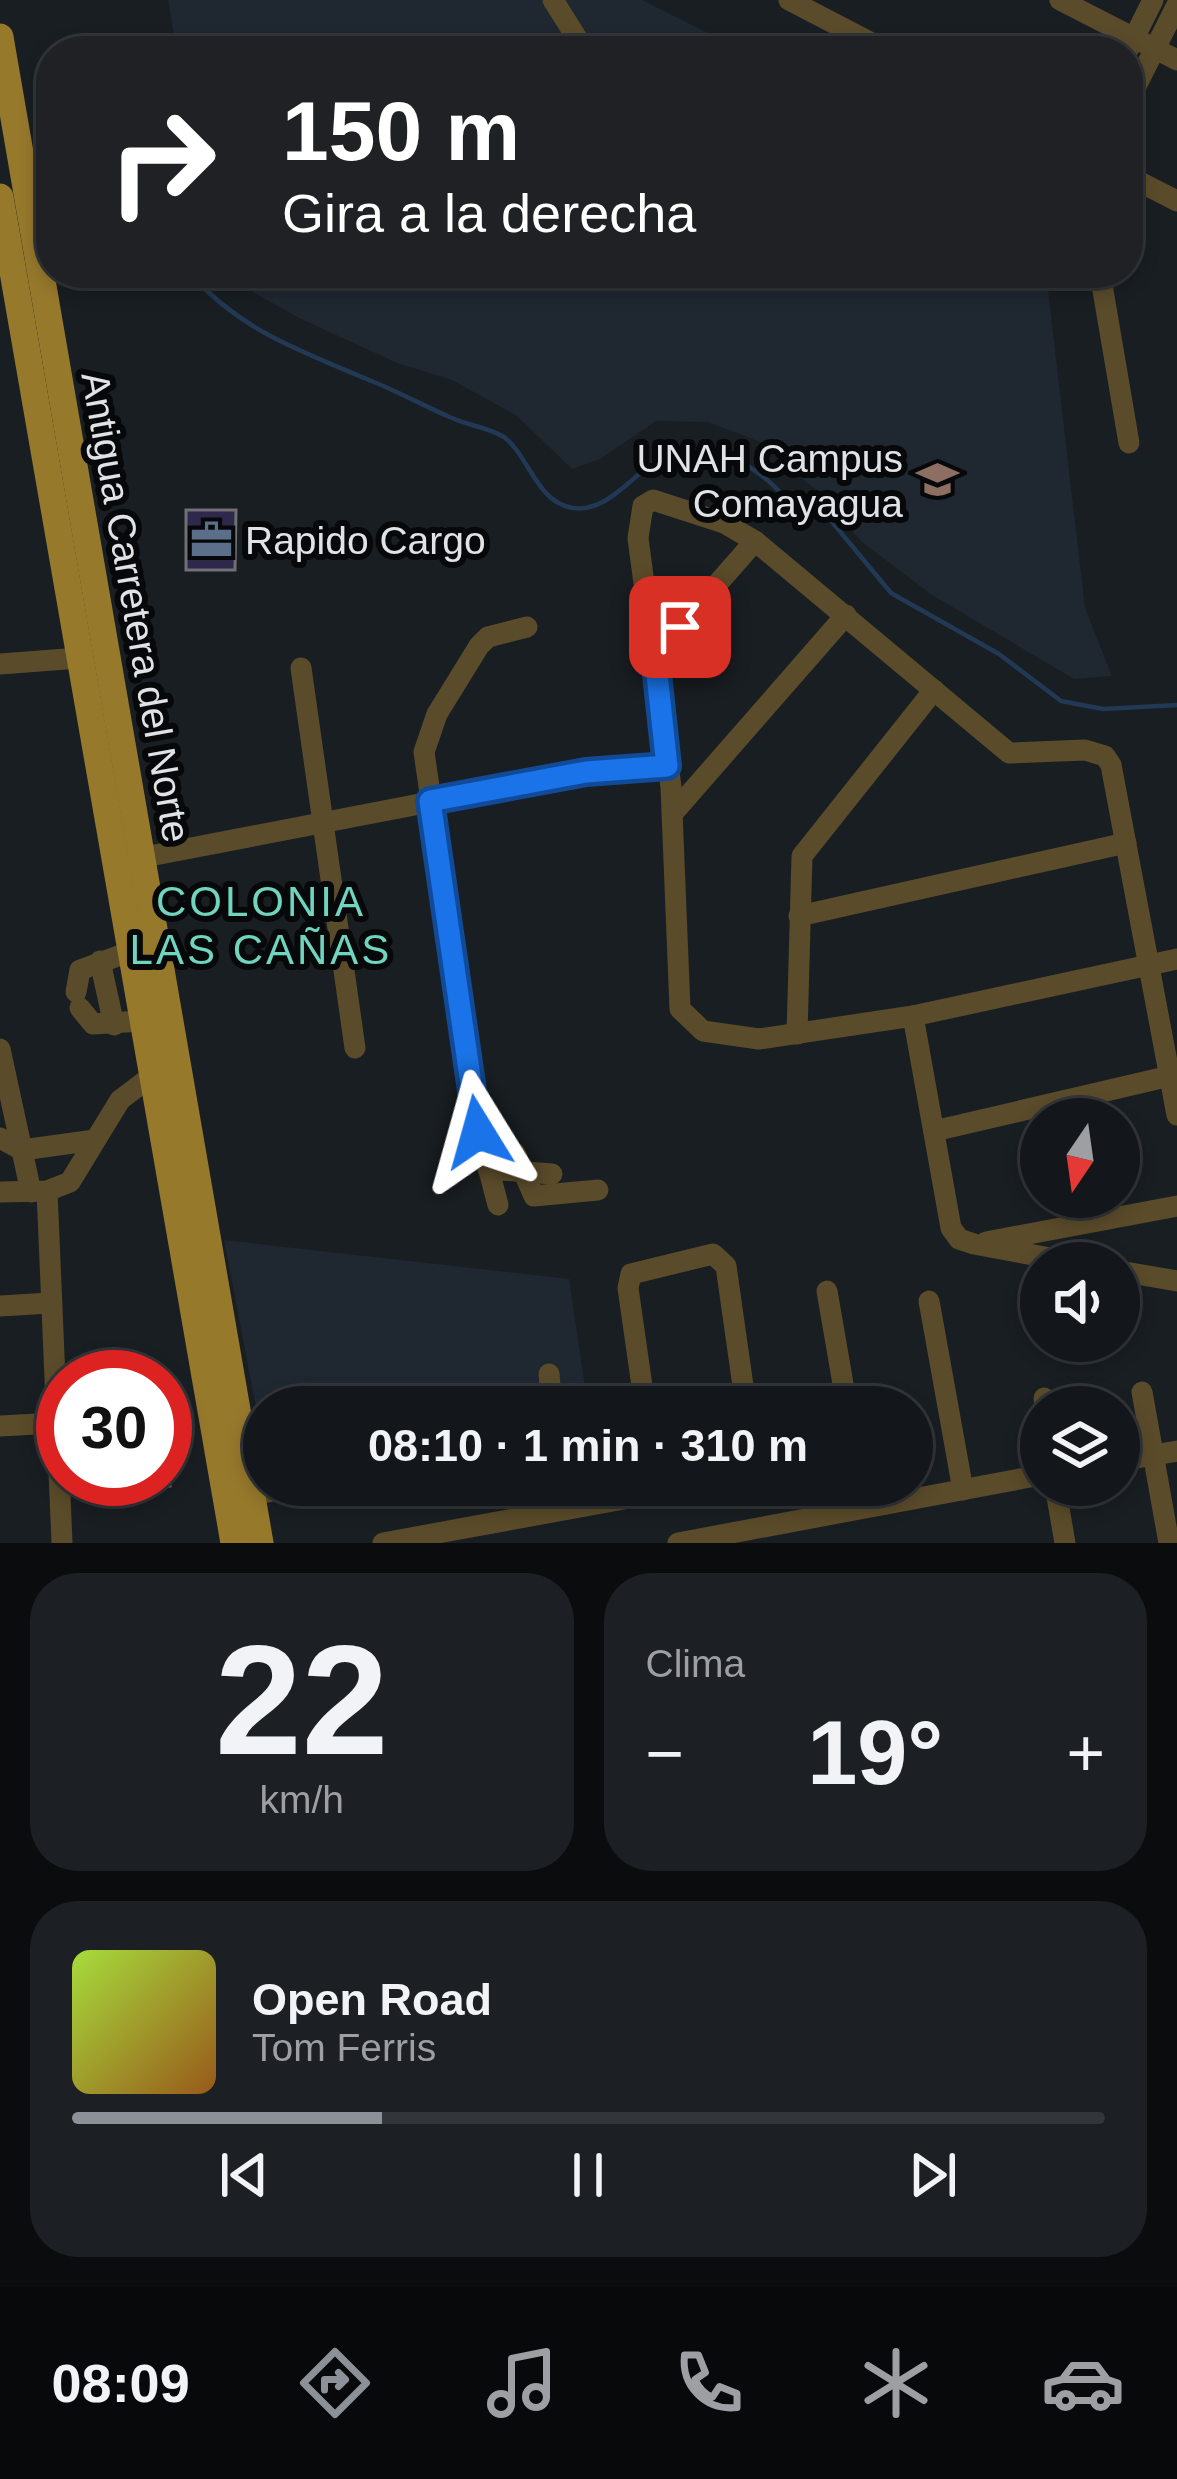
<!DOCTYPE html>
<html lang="es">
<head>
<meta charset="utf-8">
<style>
	body { margin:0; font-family:Helvetica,sans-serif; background:#1c1f23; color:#f1f3f6; height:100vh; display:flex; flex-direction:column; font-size:45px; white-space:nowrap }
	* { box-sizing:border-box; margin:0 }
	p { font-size:39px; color:#9d9fa2 }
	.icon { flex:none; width:66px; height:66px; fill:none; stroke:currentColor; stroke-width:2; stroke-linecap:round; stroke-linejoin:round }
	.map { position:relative; height:1543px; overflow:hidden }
	.side { display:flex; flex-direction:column; gap:30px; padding:30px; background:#0a0c0e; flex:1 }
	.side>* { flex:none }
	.top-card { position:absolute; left:36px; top:36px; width:1107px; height:252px; border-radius:48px; box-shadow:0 6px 18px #0003,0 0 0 3px #323539; background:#202124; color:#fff; overflow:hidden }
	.needle { width:78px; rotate:193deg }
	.controls { position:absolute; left:1020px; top:1098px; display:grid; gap:24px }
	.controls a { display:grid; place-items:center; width:120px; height:120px; border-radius:50%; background:#13161a; box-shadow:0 6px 18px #0003,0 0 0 3px #323539; font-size:60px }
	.speed { position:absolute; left:36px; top:1350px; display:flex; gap:24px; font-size:60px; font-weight:700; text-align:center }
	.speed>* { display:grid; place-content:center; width:156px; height:156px; border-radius:50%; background:#13161a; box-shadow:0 6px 18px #0003,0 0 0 3px #323539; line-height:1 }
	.speed .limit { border:18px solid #d22; background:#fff; color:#111 }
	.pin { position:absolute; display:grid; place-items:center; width:102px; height:102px; color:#fff; margin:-51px; border-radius:24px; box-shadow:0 6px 18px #0006 }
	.me { position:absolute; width:132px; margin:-66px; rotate:352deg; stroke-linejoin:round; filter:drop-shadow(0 0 9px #0008) }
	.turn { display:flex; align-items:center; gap:42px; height:252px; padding:0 48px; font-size:54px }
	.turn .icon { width:156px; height:156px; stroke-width:2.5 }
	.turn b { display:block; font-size:84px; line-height:102px }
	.big { font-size:90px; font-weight:700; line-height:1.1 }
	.side .card { flex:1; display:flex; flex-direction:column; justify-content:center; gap:18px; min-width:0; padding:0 42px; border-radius:48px; background:#1c1f23 }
	.side .dial { align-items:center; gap:0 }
	.dial b { font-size:156px; line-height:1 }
	.song { display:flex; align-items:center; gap:36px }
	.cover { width:144px; height:144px; border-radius:18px; background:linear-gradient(135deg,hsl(80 70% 55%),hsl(30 70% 35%)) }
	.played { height:12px; border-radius:6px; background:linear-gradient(90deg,#8c9099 30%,#323539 30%) }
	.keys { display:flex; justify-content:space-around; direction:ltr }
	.heat { display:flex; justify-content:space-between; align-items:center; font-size:66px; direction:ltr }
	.side .tiles { flex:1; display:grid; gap:30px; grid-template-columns:1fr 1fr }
	.card:last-child { grid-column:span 2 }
	.trip { position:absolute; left:243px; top:1386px; width:690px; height:120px; border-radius:60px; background:#13161a; box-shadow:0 6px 18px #0003,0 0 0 3px #323539; font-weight:700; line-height:120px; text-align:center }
	.dock { display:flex; height:192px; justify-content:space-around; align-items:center; background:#08090a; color:#9d9fa2 }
	.dock .icon { width:84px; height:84px }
	.dock .active { color:#8c9099 }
	.dock b { font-size:54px; color:#f1f3f6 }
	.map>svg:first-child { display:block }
</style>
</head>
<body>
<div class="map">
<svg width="1177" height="1543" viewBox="0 0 1177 1543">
	<rect width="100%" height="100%" fill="#191e22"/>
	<g fill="#1f2730">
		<polygon points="168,0 642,0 744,51 177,51"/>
		<polygon points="219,273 1046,273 1085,608 1112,676 1074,679 932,595 862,542 817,491 760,442 708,422 656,421 600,459 572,469 517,416 452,380 397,363 299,318"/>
		<polygon points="224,1240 569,1279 588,1407 264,1407 264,1449"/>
	</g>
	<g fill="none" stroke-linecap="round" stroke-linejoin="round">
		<path stroke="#213955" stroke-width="4.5" d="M190 273C239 330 301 351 369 380 397 391 424 406 452 418 467 425 490 428 504 437 529 456 537 503 573 508 608 513 632 474 659 460 709 434 766 468 793 509L828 517 891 593 999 654 1061 701 1103 709 1177 705"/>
	</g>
	<g fill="#2e294a" stroke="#706f76" stroke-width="3">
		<polygon points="186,510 236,510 235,570 186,570"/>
		<polygon points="86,1479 169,1479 170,1486 89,1499"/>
	</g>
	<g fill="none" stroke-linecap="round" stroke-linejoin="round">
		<g stroke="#5a4b2a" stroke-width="21">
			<polyline points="553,0 585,51"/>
			<polyline points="789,0 887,51"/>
			<polyline points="1060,0 1177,60"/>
			<polyline points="1129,48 1153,0"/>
			<polyline points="1128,102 1177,5"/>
			<polyline points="1128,176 1177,201"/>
			<polyline points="1100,273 1129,443"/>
			<polyline points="655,655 755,541"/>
			<polyline points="0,664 79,658"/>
			<polyline points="301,668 355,1048"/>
			<polyline points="673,813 846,615"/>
			<polyline points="139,858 586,772 667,766"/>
			<polyline points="799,916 1126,843"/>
			<path d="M1177 959 1149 965 913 1016 759 1039 703 1031 680 1009 671 787 638 538 643 506 653 500 724 523 755 541 1009 753 1085 750 1105 756 1111 765C1134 881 1155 998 1177 1115"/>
			<polyline points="100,961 114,1025"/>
			<polyline points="76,992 80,970 129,952"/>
			<polyline points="80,1008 93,1024 141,1021"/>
			<polyline points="913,1016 951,1228 959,1239 974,1244 1077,1263"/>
			<polyline points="797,1034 802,856 934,690"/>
			<polyline points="0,1049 31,1192"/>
			<polyline points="934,1131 1170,1076"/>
			<polyline points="0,1138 22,1150 95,1140"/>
			<polyline points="515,1153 534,1196 598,1190"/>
			<polyline points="488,1169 552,1174"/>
			<polyline points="47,1191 62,1543"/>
			<polyline points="0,1192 47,1191 70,1182 120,1100 153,1075"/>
			<polyline points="498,1205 479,1132 424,752 437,714 479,646 488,637 527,627"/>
			<polyline points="986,1242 1177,1206"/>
			<polyline points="1119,1271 1177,1281"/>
			<polyline points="827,1291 847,1407"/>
			<polyline points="929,1301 963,1490"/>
			<polyline points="0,1306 50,1303"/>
			<polyline points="549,1374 552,1407"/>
			<polyline points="1142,1392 1169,1543"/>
			<polyline points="1044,1398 1045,1407"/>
			<polyline points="301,1404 301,1407"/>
			<polyline points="645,1407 628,1288 631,1274 713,1254 726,1266 746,1407"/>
			<polyline points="0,1426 55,1423"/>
			<polyline points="1119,1461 1177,1451"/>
			<polyline points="1055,1485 1065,1543"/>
			<polyline points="252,1495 306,1485"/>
			<polyline points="383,1543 700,1485"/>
			<polyline points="678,1543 1041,1475"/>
		</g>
		<g stroke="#97792c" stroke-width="27">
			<polyline points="0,37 260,1543"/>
			<polyline points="0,197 234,1543"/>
		</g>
	</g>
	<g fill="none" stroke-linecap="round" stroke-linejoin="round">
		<defs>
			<polyline id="route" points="478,1132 430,801 586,772 667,766 655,656 680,627"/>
		</defs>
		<use href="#route" stroke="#114b97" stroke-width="30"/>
		<use href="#route" stroke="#1a73e8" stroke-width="21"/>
	</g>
	<defs>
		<symbol id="university-bare" viewBox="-9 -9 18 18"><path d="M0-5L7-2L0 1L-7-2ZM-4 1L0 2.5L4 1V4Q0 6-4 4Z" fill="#8d6e63" stroke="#060809" stroke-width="2.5" paint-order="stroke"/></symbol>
		<symbol id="office-bare" viewBox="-9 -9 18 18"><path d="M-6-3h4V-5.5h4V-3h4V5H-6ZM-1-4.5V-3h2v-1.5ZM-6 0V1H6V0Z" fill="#5c6f8a" stroke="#060809" stroke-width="2.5" paint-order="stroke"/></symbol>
	</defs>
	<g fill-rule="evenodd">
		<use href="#university-bare" x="908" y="450" width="59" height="59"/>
		<use href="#office-bare" x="182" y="510" width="59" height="59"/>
	</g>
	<g text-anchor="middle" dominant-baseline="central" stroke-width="12" stroke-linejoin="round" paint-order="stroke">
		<g font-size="39" fill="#e0e3e6" stroke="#060809" text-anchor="end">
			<text x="903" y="458">UNAH Campus<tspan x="903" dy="45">Comayagua</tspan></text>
			<text x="245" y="540" text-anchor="start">Rapido Cargo</text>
		</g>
		<g font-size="39" fill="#e0e3e6" stroke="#060809">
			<text transform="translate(136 607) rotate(80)">Antigua Carretera del Norte</text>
		</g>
		<g font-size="42" letter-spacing="3" fill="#70d4bf" stroke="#060809">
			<text x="261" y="901">COLONIA<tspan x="261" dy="48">LAS CAÑAS</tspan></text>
		</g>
	</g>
</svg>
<div class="controls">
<a><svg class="needle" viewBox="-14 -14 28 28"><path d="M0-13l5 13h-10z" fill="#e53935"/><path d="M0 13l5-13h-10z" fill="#9d9fa2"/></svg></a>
<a><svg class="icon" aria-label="sound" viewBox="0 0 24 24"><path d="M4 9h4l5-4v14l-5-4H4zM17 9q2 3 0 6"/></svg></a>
<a><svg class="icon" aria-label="layers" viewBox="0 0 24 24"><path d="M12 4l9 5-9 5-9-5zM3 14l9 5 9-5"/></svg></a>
</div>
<div class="speed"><div class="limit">30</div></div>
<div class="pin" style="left:680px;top:627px;background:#d93025"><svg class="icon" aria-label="arrive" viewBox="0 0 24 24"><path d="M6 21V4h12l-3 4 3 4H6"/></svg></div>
<svg class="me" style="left:478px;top:1132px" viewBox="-20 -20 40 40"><path d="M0-17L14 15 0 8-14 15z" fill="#1a73e8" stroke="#fff" stroke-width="4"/></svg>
<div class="trip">08:10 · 1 min · 310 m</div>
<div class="top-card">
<div class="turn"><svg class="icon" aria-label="right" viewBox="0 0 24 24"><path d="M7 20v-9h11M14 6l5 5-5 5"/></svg><div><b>150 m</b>Gira a la derecha</div></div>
</div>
</div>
<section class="side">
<div class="tiles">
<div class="card dial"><b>22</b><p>km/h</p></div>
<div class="card"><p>Clima</p>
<div class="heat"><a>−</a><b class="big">19°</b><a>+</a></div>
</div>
<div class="card">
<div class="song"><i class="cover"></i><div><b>Open Road</b><p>Tom Ferris</p></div></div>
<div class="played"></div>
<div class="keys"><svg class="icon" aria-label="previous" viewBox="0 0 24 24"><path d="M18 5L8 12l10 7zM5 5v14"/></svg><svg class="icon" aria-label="pause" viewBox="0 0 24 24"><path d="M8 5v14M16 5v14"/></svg><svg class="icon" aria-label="next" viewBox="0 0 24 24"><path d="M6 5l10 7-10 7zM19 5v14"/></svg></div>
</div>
</div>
</section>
<nav class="dock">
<b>08:09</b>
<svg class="icon active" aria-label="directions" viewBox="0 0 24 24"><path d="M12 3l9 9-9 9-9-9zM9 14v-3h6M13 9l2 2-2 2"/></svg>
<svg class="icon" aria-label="music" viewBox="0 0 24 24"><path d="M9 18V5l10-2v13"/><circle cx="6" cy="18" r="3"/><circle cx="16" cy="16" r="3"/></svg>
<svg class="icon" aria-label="phone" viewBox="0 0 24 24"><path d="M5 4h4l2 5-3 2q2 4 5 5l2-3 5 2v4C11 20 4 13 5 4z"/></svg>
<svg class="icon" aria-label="climate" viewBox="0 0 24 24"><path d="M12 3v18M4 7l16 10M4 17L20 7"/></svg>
<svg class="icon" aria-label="car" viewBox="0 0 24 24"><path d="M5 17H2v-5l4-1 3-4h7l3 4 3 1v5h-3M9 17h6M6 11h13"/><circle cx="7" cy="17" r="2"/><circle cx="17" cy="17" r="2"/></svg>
</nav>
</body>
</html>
